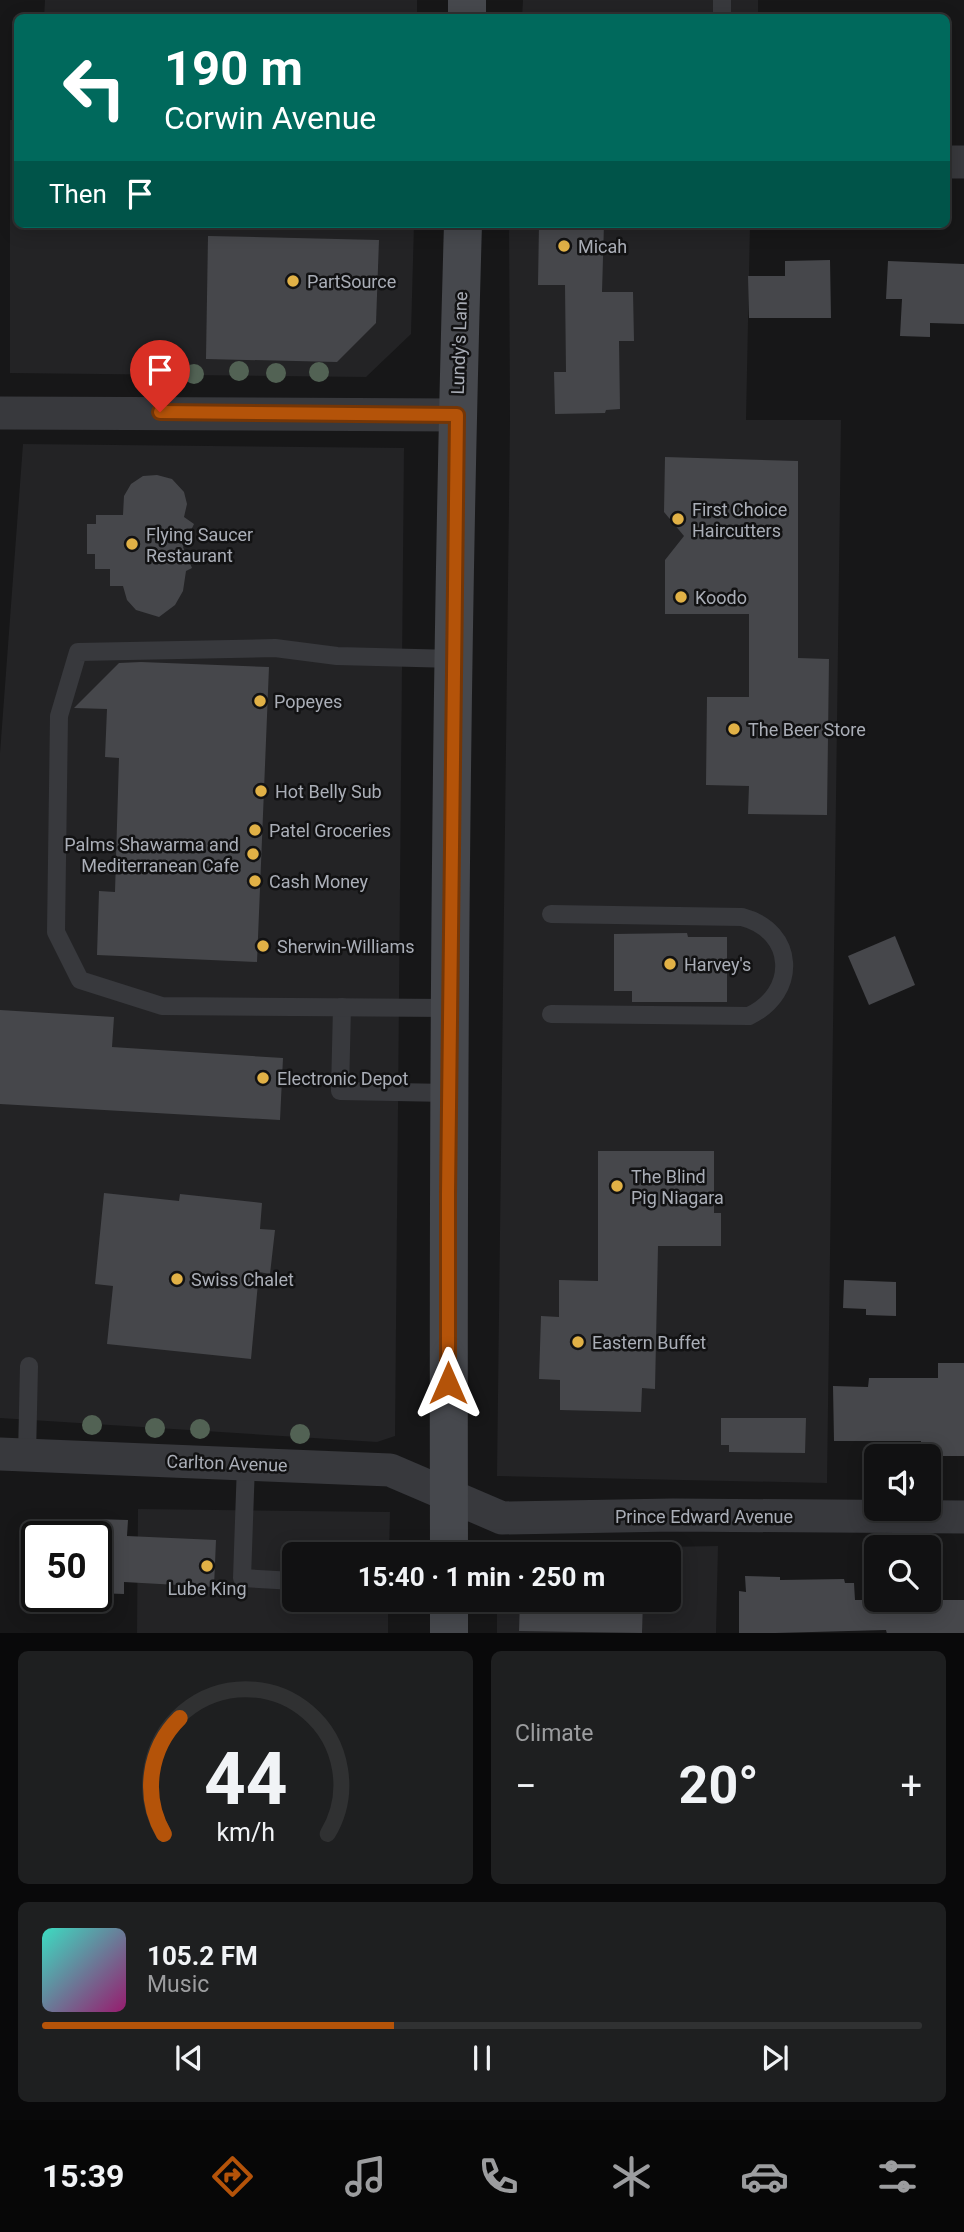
<!DOCTYPE html>
<html lang="en">
<head>
<meta charset="utf-8">
<style>
	body { margin:0; font-family:Roboto,sans-serif; background:#1e1f20; color:#f1f3f6; height:100vh; display:flex; flex-direction:column; font-size:26px; white-space:nowrap }
	* { box-sizing:border-box; margin:0 }
	p { font-size:23px; color:#9c9d9f }
	.icon { flex:none; width:38px; height:38px; fill:none; stroke:currentColor; stroke-width:2; stroke-linecap:round; stroke-linejoin:round }
	.map { position:relative; height:1633px; overflow:hidden }
	.sheet { display:flex; flex-direction:column; gap:18px; padding:18px; background:#09090a; flex:1 }
	.sheet>* { flex:none }
	.hud { position:absolute; left:14px; top:14px; width:936px; height:214px; border-radius:10px; box-shadow:0 4px 18px #0003,0 0 0 2px #303132; background:#00695c; color:#fff; overflow:hidden }
	.controls { position:absolute; left:864px; top:1444px; display:grid; gap:14px }
	.controls a { display:grid; place-items:center; width:77px; height:77px; border-radius:10px; background:#111112; box-shadow:0 4px 18px #0003,0 0 0 2px #303132; font-size:35px }
	.speed { position:absolute; left:21px; top:1521px; display:flex; gap:14px; font-size:35px; font-weight:700; text-align:center }
	.speed>* { display:grid; place-content:center; width:91px; height:91px; border-radius:50%; background:#111112; box-shadow:0 4px 18px #0003,0 0 0 2px #303132; line-height:1 }
	.speed .limit { border:4px solid #111; border-radius:10px; background:#fff; color:#111 }
	.pin { position:absolute; display:grid; place-items:center; width:60px; height:60px; color:#fff; margin:-72px -30px; border-radius:50% 50% 50% 0; rotate:-45deg; box-shadow:0 0 7px #0007 }
	.pin .icon { rotate:45deg }
	.me { position:absolute; width:77px; margin:-38px; rotate:0deg; stroke-linejoin:round; filter:drop-shadow(0 0 5px #0008) }
	.turn { display:flex; align-items:center; gap:24px; height:147px; padding:0 35px; font-size:32px }
	.turn .icon { width:91px; height:91px; stroke-width:2.5 }
	.turn b { display:block; font-size:49px; line-height:60px }
	.then { display:flex; align-items:center; height:66px; padding:0 35px; background:#0003; gap:14px; font-size:26px }
	.big { font-size:52px; font-weight:700; line-height:1.1 }
	.sheet .widget { flex:1; display:flex; flex-direction:column; justify-content:center; gap:10px; min-width:0; padding:0 24px; border-radius:10px; background:#1e1f20 }
	.sheet .dial { align-items:center; gap:0 }
	.dial svg { height:182px; overflow:visible; fill:none; stroke:#303132; stroke-width:7; stroke-linecap:round; text-anchor:middle }
	.dial text { fill:#f1f3f6; stroke:none }
	.song { display:flex; align-items:center; gap:21px }
	.cover { width:84px; height:84px; border-radius:10px; background:linear-gradient(135deg,hsl(170 70% 55%),hsl(320 70% 35%)) }
	.played { height:7px; border-radius:4px; background:linear-gradient(90deg,#b45309 40%,#303132 40%) }
	.keys { display:flex; justify-content:space-around; direction:ltr }
	.heat { display:flex; justify-content:space-between; align-items:center; font-size:38px; direction:ltr }
	.sheet .tiles { flex:1; display:grid; gap:18px; grid-template-columns:1fr 1fr }
	.widget:last-child { grid-column:span 2 }
	.trip { position:absolute; left:282px; top:1542px; width:399px; height:70px; border-radius:10px; background:#111112; box-shadow:0 4px 18px #0003,0 0 0 2px #303132; font-weight:700; line-height:70px; text-align:center }
	.tab-bar { display:flex; height:112px; justify-content:space-around; align-items:center; background:#070707; color:#9c9d9f }
	.tab-bar .icon { width:49px; height:49px }
	.tab-bar .selected { color:#b45309 }
	.tab-bar b { font-size:32px; color:#f1f3f6 }
	.map>svg:first-child { display:block }
</style>
</head>
<body>
<div class="map">
<svg width="964" height="1634" viewBox="0 0 964 1634">
	<rect width="100%" height="100%" fill="#171718"/>
	<g fill="#232325">
		<polygon points="45,0 417,0 417,17 44,18"/>
		<polygon points="523,0 758,0 758,17 522,18"/>
		<polygon points="10,120 17,120 18,224 414,224 411,334 366,377 10,373"/>
		<polygon points="509,224 750,224 746,420 841,420 827,1483 497,1476 510,420"/>
		<polygon points="23,444 404,448 395,1436 377,1442 0,1418 0,753"/>
		<polygon points="138,1509 390,1512 389,1554 294,1554 294,1600 388,1600 388,1633 137,1634"/>
		<polygon points="718,1546 716,1633 497,1634 497,1600 668,1600 668,1554 497,1554 497,1550"/>
	</g>
	<g fill="#46474b">
		<polygon points="539,224 604,224 602,292 633,292 634,341 619,341 620,409 606,410 605,413 555,414 554,372 566,372 565,285 538,285"/>
		<polygon points="208,236 379,240 376,323 337,362 206,359"/>
		<polygon points="830,260 831,318 749,318 748,276 785,276 785,261"/>
		<polygon points="888,261 964,264 964,324 930,323 930,337 900,336 902,299 886,299"/>
		<polygon points="665,457 798,461 798,658 829,659 827,815 748,814 749,786 706,785 707,697 749,697 749,614 665,614 665,560 684,536 664,512"/>
		<polygon points="157,475 172,479 184,492 187,504 184,517 194,524 183,547 192,568 186,571 183,591 175,605 159,617 136,610 127,600 123,586 110,586 110,569 95,569 95,554 87,554 87,524 96,524 96,515 123,515 124,496 131,484 143,476"/>
		<polygon points="141,662 269,667 257,962 97,955 99,891 115,892 119,758 105,757 107,709 74,708 119,663"/>
		<polygon points="687,933 688,937 727,937 727,1002 632,1002 632,991 614,991 614,934"/>
		<polygon points="895,936 915,985 869,1005 848,956"/>
		<polygon points="0,1010 114,1017 112,1047 283,1058 280,1120 0,1104"/>
		<polygon points="598,1151 714,1151 714,1213 721,1213 721,1246 658,1246 655,1389 642,1388 641,1412 560,1410 560,1380 539,1379 541,1316 559,1317 559,1280 598,1281"/>
		<polygon points="104,1193 179,1201 180,1194 262,1203 260,1229 275,1230 270,1274 259,1272 251,1359 107,1344 113,1286 95,1284"/>
		<polygon points="844,1280 896,1282 896,1316 866,1315 866,1309 843,1308"/>
		<polygon points="938,1363 964,1363 964,1456 938,1456 938,1448 921,1448 921,1441 834,1441 833,1386 868,1387 869,1378 938,1378"/>
		<polygon points="721,1418 806,1418 805,1453 729,1452 729,1445 721,1445"/>
		<polygon points="96,1519 128,1520 127,1536 216,1540 214,1587 124,1582 124,1594 96,1593"/>
		<polygon points="745,1576 780,1577 780,1580 844,1579 845,1583 854,1583 855,1600 964,1600 964,1634 887,1634 886,1630 739,1634 739,1591 746,1592"/>
		<polygon points="520,1600 643,1600 642,1633 519,1631"/>
	</g>
	<g fill="none" stroke-linecap="round" stroke-linejoin="round">
		<g stroke="#38393d" stroke-width="18">
			<polyline points="722,18 722,0"/>
			<polyline points="342,1007 340,1091 449,1093"/>
			<polyline points="450,1008 162,1006 80,980 56,932 59,716 78,652 275,648 337,656 455,659"/>
			<path d="M551 1014 749 1016C798 993 796 931 742 917L551 914"/>
			<polyline points="27,1455 29,1366"/>
			<polyline points="246,1464 242,1578 294,1581"/>
		</g>
		<g stroke="#38393d" stroke-width="33">
			<polyline points="947,162 964,162"/>
			<polyline points="0,413 457,415"/>
			<polyline points="0,1454 390,1470 502,1518 673,1515 964,1517"/>
		</g>
		<g stroke="#46484d" stroke-width="38">
			<polyline points="467,18 467,0"/>
			<path d="M449 1554C448 1111 450 667 463 224"/>
			<polyline points="449,1634 449,1600"/>
		</g>
	</g>
	<g fill="#526254">
		<circle cx="239" cy="371" r="10"/>
		<circle cx="319" cy="372" r="10"/>
		<circle cx="276" cy="373" r="10"/>
		<circle cx="194" cy="374" r="10"/>
		<circle cx="92" cy="1425" r="10"/>
		<circle cx="155" cy="1428" r="10"/>
		<circle cx="200" cy="1429" r="10"/>
		<circle cx="300" cy="1434" r="10"/>
	</g>
	<g fill="none" stroke-linecap="round" stroke-linejoin="round">
		<defs>
			<polyline id="route" points="160,412 457,415 448,1194 448,1383"/>
		</defs>
		<use href="#route" stroke="#753606" stroke-width="18"/>
		<use href="#route" stroke="#b45309" stroke-width="12"/>
	</g>
	<g fill="#e1b146" stroke="#121213" stroke-width="2.5">
		<circle cx="564" cy="246" r="7"/>
		<circle cx="293" cy="281" r="7"/>
		<circle cx="678" cy="519" r="7"/>
		<circle cx="132" cy="544" r="7"/>
		<circle cx="681" cy="597" r="7"/>
		<circle cx="260" cy="701" r="7"/>
		<circle cx="734" cy="729" r="7"/>
		<circle cx="261" cy="791" r="7"/>
		<circle cx="255" cy="830" r="7"/>
		<circle cx="253" cy="854" r="7"/>
		<circle cx="255" cy="881" r="7"/>
		<circle cx="263" cy="946" r="7"/>
		<circle cx="670" cy="964" r="7"/>
		<circle cx="263" cy="1078" r="7"/>
		<circle cx="617" cy="1186" r="7"/>
		<circle cx="177" cy="1279" r="7"/>
		<circle cx="578" cy="1342" r="7"/>
		<circle cx="207" cy="1566" r="7"/>
	</g>
	<g text-anchor="middle" dominant-baseline="central" stroke-width="5" stroke-linejoin="round" paint-order="stroke">
		<g font-size="18" fill="#aaaeb7" stroke="#121213" text-anchor="start">
			<text x="578" y="246">Micah</text>
			<text x="307" y="281">PartSource</text>
			<text x="692" y="509">First Choice<tspan x="692" dy="21">Haircutters</tspan></text>
			<text x="146" y="534">Flying Saucer<tspan x="146" dy="21">Restaurant</tspan></text>
			<text x="695" y="597">Koodo</text>
			<text x="274" y="701">Popeyes</text>
			<text x="748" y="729">The Beer Store</text>
			<text x="275" y="791">Hot Belly Sub</text>
			<text x="269" y="830">Patel Groceries</text>
			<text x="239" y="844" text-anchor="end">Palms Shawarma and<tspan x="239" dy="21">Mediterranean Cafe</tspan></text>
			<text x="269" y="881">Cash Money</text>
			<text x="277" y="946">Sherwin-Williams</text>
			<text x="684" y="964">Harvey's</text>
			<text x="277" y="1078">Electronic Depot</text>
			<text x="631" y="1176">The Blind<tspan x="631" dy="21">Pig Niagara</tspan></text>
			<text x="191" y="1279">Swiss Chalet</text>
			<text x="592" y="1342">Eastern Buffet</text>
			<text x="207" y="1588" text-anchor="middle">Lube King</text>
		</g>
		<g font-size="18" fill="#aaaeb7" stroke="#121213">
			<text transform="translate(459 343) rotate(-88)">Lundy's Lane</text>
			<text transform="translate(227 1463) rotate(2)">Carlton Avenue</text>
			<text x="704" y="1516">Prince Edward Avenue</text>
		</g>
	</g>
</svg>
<div class="controls">
<a><svg class="icon" aria-label="sound" viewBox="0 0 24 24"><path d="M4 9h4l5-4v14l-5-4H4zM17 9q2 3 0 6"/></svg></a>
<a><svg class="icon" aria-label="search" viewBox="0 0 24 24"><circle cx="10" cy="10" r="6"/><path d="M15 15l6 6"/></svg></a>
</div>
<div class="speed"><div class="limit">50</div></div>
<div class="pin" style="left:160px;top:412px;background:#d93025"><svg class="icon" aria-label="arrive" viewBox="0 0 24 24"><path d="M6 21V4h12l-3 4 3 4H6"/></svg></div>
<svg class="me" style="left:448px;top:1383px" viewBox="-20 -20 40 40"><path d="M0-17L14 15 0 8-14 15z" fill="#b45309" stroke="#fff" stroke-width="4"/></svg>
<div class="trip">15:40 · 1 min · 250 m</div>
<div class="hud">
<div class="turn"><svg class="icon" aria-label="left" viewBox="0 0 24 24"><path d="M17 20v-9H6M10 6l-5 5 5 5"/></svg><div><b>190 m</b>Corwin Avenue</div></div>
<div class="then">Then<svg class="icon" aria-label="arrive" viewBox="0 0 24 24"><path d="M6 21V4h12l-3 4 3 4H6"/></svg></div>
</div>
</div>
<section class="sheet">
<div class="tiles">
<div class="widget dial"><svg viewBox="0 0 100 80">
<path d="M14 69A42 42 0 1 1 86 69"/>
<path d="M14 69A42 42 0 0 1 21 18" stroke="#b45309"/>
<text x="50" y="56" font-size="32" font-weight="700">44</text>
<text x="50" y="72" font-size="11">km/h</text>
</svg></div>
<div class="widget"><p>Climate</p>
<div class="heat"><a>−</a><b class="big">20°</b><a>+</a></div>
</div>
<div class="widget">
<div class="song"><i class="cover"></i><div><b>105.2 FM</b><p>Music</p></div></div>
<div class="played"></div>
<div class="keys"><svg class="icon" aria-label="previous" viewBox="0 0 24 24"><path d="M18 5L8 12l10 7zM5 5v14"/></svg><svg class="icon" aria-label="pause" viewBox="0 0 24 24"><path d="M8 5v14M16 5v14"/></svg><svg class="icon" aria-label="next" viewBox="0 0 24 24"><path d="M6 5l10 7-10 7zM19 5v14"/></svg></div>
</div>
</div>
</section>
<nav class="tab-bar">
<b>15:39</b>
<svg class="icon selected" aria-label="directions" viewBox="0 0 24 24"><path d="M12 3l9 9-9 9-9-9zM9 14v-3h6M13 9l2 2-2 2"/></svg>
<svg class="icon" aria-label="music" viewBox="0 0 24 24"><path d="M9 18V5l10-2v13"/><circle cx="6" cy="18" r="3"/><circle cx="16" cy="16" r="3"/></svg>
<svg class="icon" aria-label="phone" viewBox="0 0 24 24"><path d="M5 4h4l2 5-3 2q2 4 5 5l2-3 5 2v4C11 20 4 13 5 4z"/></svg>
<svg class="icon" aria-label="climate" viewBox="0 0 24 24"><path d="M12 3v18M4 7l16 10M4 17L20 7"/></svg>
<svg class="icon" aria-label="car" viewBox="0 0 24 24"><path d="M5 17H2v-5l4-1 3-4h7l3 4 3 1v5h-3M9 17h6M6 11h13"/><circle cx="7" cy="17" r="2"/><circle cx="17" cy="17" r="2"/></svg>
<svg class="icon" aria-label="filters" viewBox="0 0 24 24"><path d="M4 7h16M4 17h16"/><circle cx="9" cy="7" r="2"/><circle cx="15" cy="17" r="2"/></svg>
</nav>
</body>
</html>
